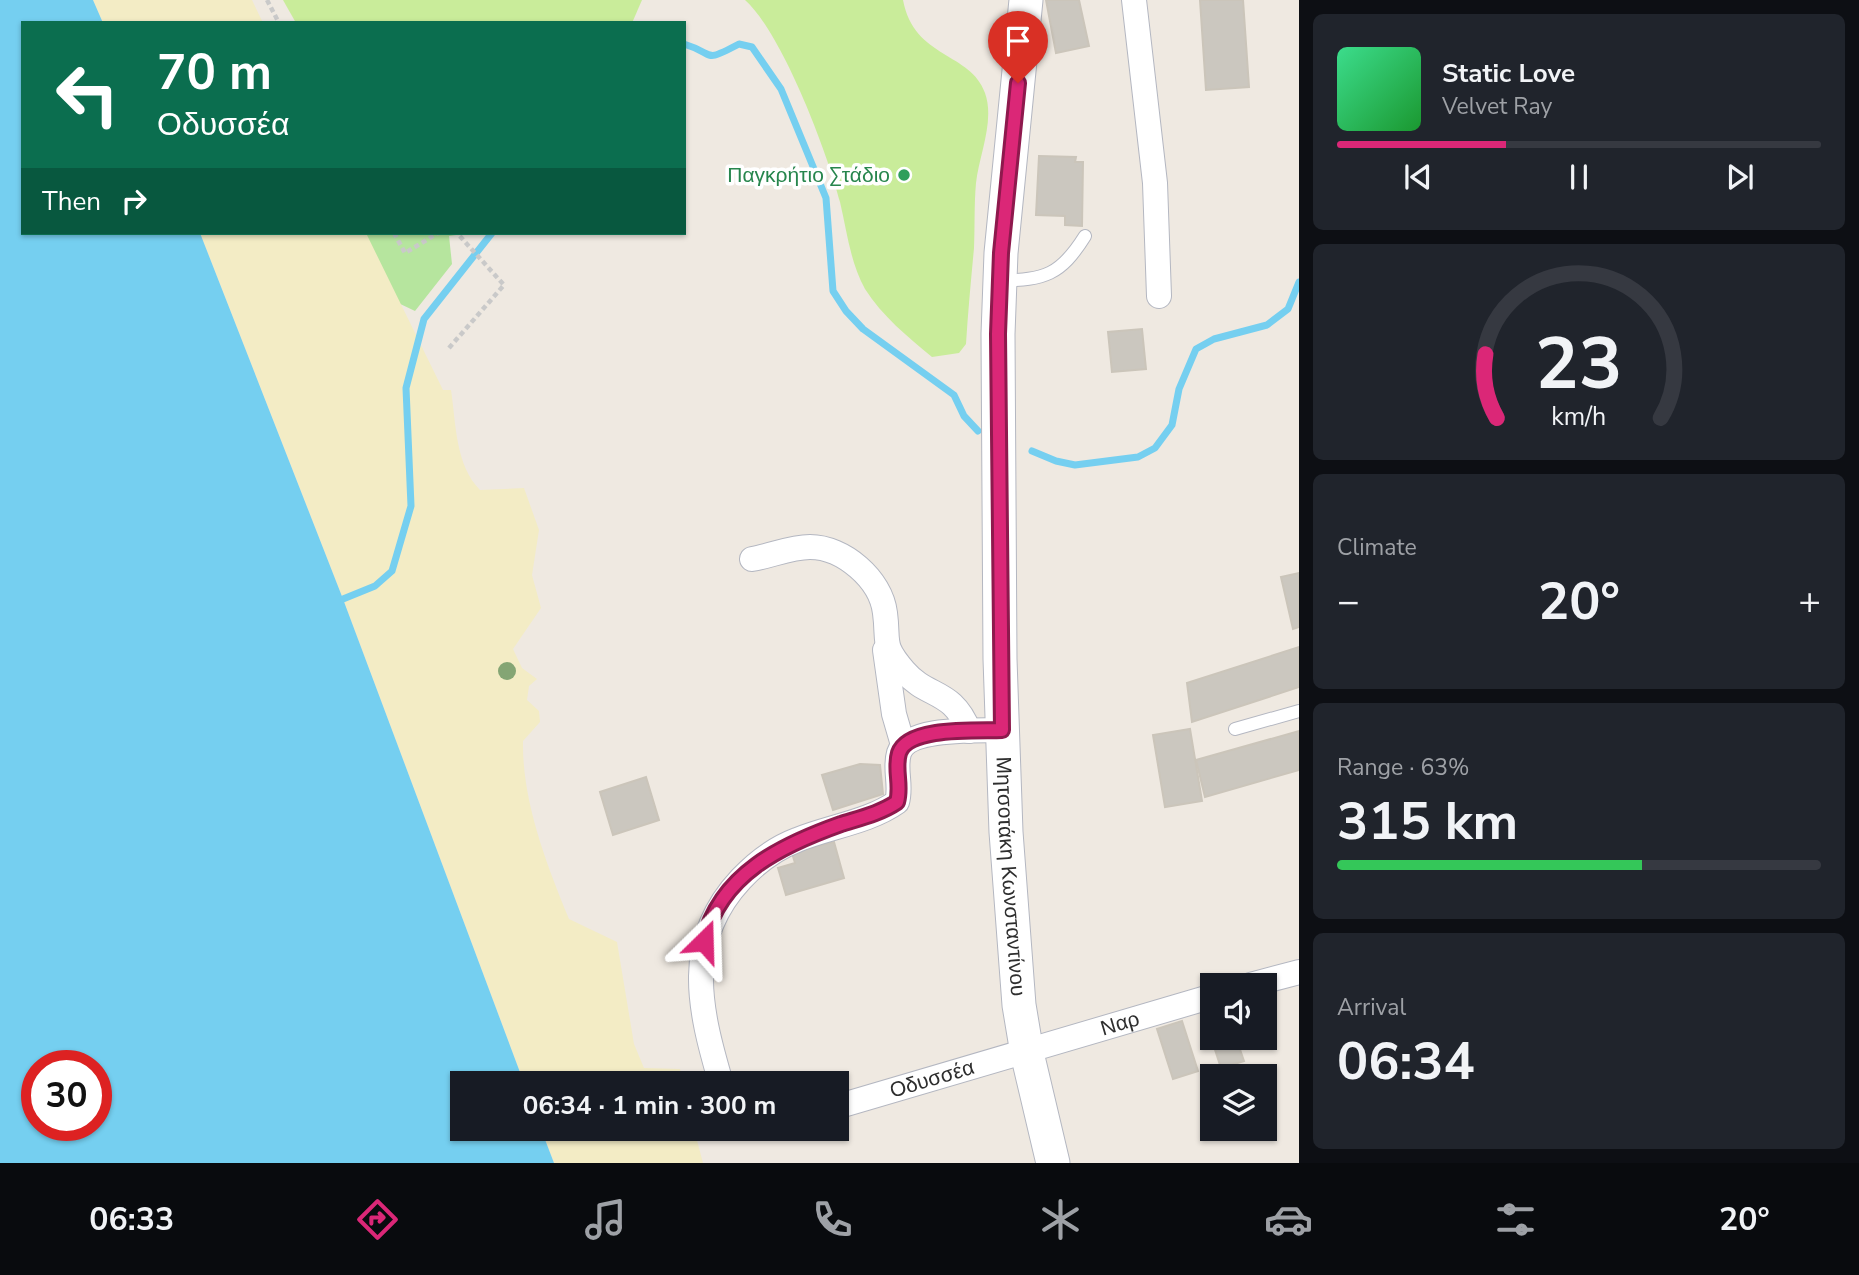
<!DOCTYPE html>
<html lang="en">
<head>
<meta charset="utf-8">
<style>
	body { margin:0; font-family:"Nunito Sans",sans-serif; background:#20242c; color:#f1f3f6; height:100vh; display:flex; flex-direction:column; font-size:26px; white-space:nowrap }
	* { box-sizing:border-box; margin:0 }
	p { font-size:23px; color:#9ea1a6 }
	.icon { flex:none; width:38px; height:38px; fill:none; stroke:currentColor; stroke-width:2; stroke-linecap:round; stroke-linejoin:round }
	.map { position:relative; flex:1; overflow:hidden }
	.panel { display:flex; flex-direction:column; gap:14px; padding:14px; background:#0d0f14; width:560px }
	.panel>* { flex:none }
	.hud { position:absolute; left:21px; top:21px; width:665px; height:214px; border-radius:0px; box-shadow:0 2px 5px #0004; background:#0b6e4f; color:#fff; overflow:hidden }
	.controls { position:absolute; left:1200px; top:973px; display:grid; gap:14px }
	.controls a { display:grid; place-items:center; width:77px; height:77px; border-radius:0px; background:#171b24; box-shadow:0 2px 5px #0004; font-size:35px }
	.speed { position:absolute; left:21px; top:1050px; display:flex; gap:14px; font-size:35px; font-weight:700; text-align:center }
	.speed>* { display:grid; place-content:center; width:91px; height:91px; border-radius:50%; background:#171b24; box-shadow:0 2px 5px #0004; line-height:1 }
	.speed .limit { border:10px solid #d22; background:#fff; color:#111 }
	.pin { position:absolute; display:grid; place-items:center; width:60px; height:60px; color:#fff; margin:-72px -30px; border-radius:50% 50% 50% 0; rotate:-45deg; box-shadow:0 0 7px #0007 }
	.pin .icon { rotate:45deg }
	.me { position:absolute; width:77px; margin:-38px; rotate:22deg; stroke-linejoin:round; filter:drop-shadow(0 0 5px #0008) }
	.turn { display:flex; align-items:center; gap:24px; height:147px; padding:0 21px; font-size:32px }
	.turn .icon { width:91px; height:91px; stroke-width:2.5 }
	.turn b { display:block; font-size:49px; line-height:60px }
	.then { display:flex; align-items:center; height:66px; padding:0 21px; background:#0003; gap:14px; font-size:26px }
	.big { font-size:52px; font-weight:700; line-height:1.1 }
	.panel .tile { flex:1; display:flex; flex-direction:column; justify-content:center; gap:10px; min-width:0; padding:0 24px; border-radius:10px; background:#20242c }
	.panel .dial { align-items:center; gap:0 }
	.dial svg { height:182px; overflow:visible; fill:none; stroke:#363941; stroke-width:7; stroke-linecap:round; text-anchor:middle }
	.dial text { fill:#f1f3f6; stroke:none }
	.song { display:flex; align-items:center; gap:21px }
	.cover { width:84px; height:84px; border-radius:10px; background:linear-gradient(135deg,hsl(150 70% 55%),hsl(130 70% 35%)) }
	.played { height:7px; border-radius:4px; background:linear-gradient(90deg,#db2777 35%,#363941 35%) }
	.keys { display:flex; justify-content:space-around; direction:ltr }
	.heat { display:flex; justify-content:space-between; align-items:center; font-size:38px; direction:ltr }
	.charge { height:10px; border-radius:5px; background:linear-gradient(90deg,#34c759 63%,#363941 0) }
	.trip { position:absolute; left:450px; top:1071px; width:399px; height:70px; border-radius:0px; background:#171b24; box-shadow:0 2px 5px #0004; font-weight:700; line-height:70px; text-align:center }
	.tab-bar { display:flex; height:112px; justify-content:space-around; align-items:center; background:#090b0e; color:#9ea1a6 }
	.tab-bar .icon { width:49px; height:49px }
	.tab-bar .current { color:#db2777 }
	.tab-bar b { font-size:32px; color:#f1f3f6 }
	main { display:flex; flex:1; min-height:0 }
	.map>svg:first-child { display:block }
</style>
</head>
<body>
<main>
<div class="map">
<svg width="1299" height="1163" viewBox="0 0 1299 1163">
	<rect width="100%" height="100%" fill="#efe9e1"/>
	<polygon fill="#b6e59e" points="349,233 470,233 449,236 452,264 415,311 394,301"/>
	<g fill="#f3ecc5">
		<polygon points="93,0 252,0 263,23 103,23"/>
		<path d="M200 233H366L443 390H451C456 423 455 465 480 490L524 488 539 530 532 575 541 608 513 649 522 668 537 679 529 686 527 700 539 711 540 722 523 741C522 801 546 863 569 919L617 942 634 1044 644 1068 680 1069 683 1083H524L343 599Z"/>
		<polygon points="541,1129 694,1129 703,1163 554,1163"/>
	</g>
	<g fill="#c9ec9a">
		<polygon points="283,0 642,0 632,23 296,23"/>
		<path d="M745 0H903C914 59 971 52 985 93 995 121 979 155 976 183 974 205 975 227 974 248 971 280 968 312 966 344L959 353 932 357C908 337 882 316 865 289 850 262 847 231 840 202 827 151 782 33 745 0Z"/>
	</g>
	<path fill="#75cff0" fill-rule="evenodd" d="M0 0H93L103 23H23V233H200L343 599 524 1083H462V1129H541L554 1163H0ZM37 1066H96V1125H37Z"/>
	<g fill="none" stroke-linecap="round" stroke-linejoin="round">
		<g stroke="#75cff0" stroke-width="7">
			<path d="M684 44C717 54 701 64 739 44L752 47 781 89 826 198 833 291 846 311 863 329 954 395 964 416 978 431"/>
			<polyline points="1032,451 1056,461 1075,465 1138,457 1155,448 1172,425 1179,389 1196,349 1214,339 1267,325 1288,309 1299,282"/>
			<polyline points="343,599 375,586 392,571 411,506 406,388 424,319 492,233"/>
		</g>
	</g>
	<g fill="#cbc7bf" stroke="#cbc5ba" stroke-width="2">
		<polygon points="1046,0 1079,0 1089,46 1056,53"/>
		<polygon points="1200,0 1243,0 1249,87 1206,90"/>
		<polygon points="1039,156 1076,157 1075,162 1083,162 1082,226 1065,225 1065,216 1036,215"/>
		<polygon points="1142,329 1146,369 1112,372 1108,332"/>
		<polygon points="1299,573 1299,627 1293,629 1281,577"/>
		<polygon points="1299,647 1299,687 1192,722 1187,683"/>
		<polygon points="1190,729 1202,801 1165,807 1153,735"/>
		<polygon points="1299,731 1299,770 1205,797 1196,760"/>
		<polygon points="860,764 880,765 883,794 833,810 822,775"/>
		<polygon points="646,777 659,820 613,835 600,792"/>
		<polygon points="834,842 844,878 786,895 778,868 795,863 792,853"/>
		<polygon points="1213,1016 1213,1038 1236,1038 1244,1061 1221,1068 1205,1019"/>
		<polygon points="1182,1021 1198,1071 1173,1079 1157,1029"/>
	</g>
	<g fill="none" stroke-linecap="round" stroke-linejoin="round">
		<defs>
			<g id="lane">
				<path d="M1000 281C1045 279 1060 276 1085 236"/>
				<polyline points="1235,729 1299,711"/>
			</g>
			<g id="street">
				<polyline points="1134,0 1155,183 1159,296"/>
				<path d="M752 559C771 556 790 547 810 547 843 547 881 579 885 613 889 643 881 644 904 671 928 699 952 688 969 731"/>
				<polyline points="885,650 894,714 903,745"/>
				<polyline points="1250,985 1299,972"/>
				<path d="M721 1083C699 1008 683 941 741 879 757 862 776 848 797 840 828 827 869 822 897 802 902 786 894 769 899 753 908 726 979 731 1002 730"/>
				<path id="s1" d="M836 1107 1213 996"/>
			</g>
			<g id="secondary">
				<path id="s2" d="M1026 0 1001 253 998 334 1000 659 1006 832 1019 1005 1027 1053 1053 1163"/>
			</g>
		</defs>
		<use href="#lane" stroke="#b4b7c1" stroke-width="14"/>
		<use href="#street" stroke="#b4b7c1" stroke-width="26"/>
		<use href="#secondary" stroke="#b4b7c1" stroke-width="35"/>
		<g stroke="#c9c9c9" stroke-width="4.5" stroke-dasharray="5 3.5" stroke-linecap="butt">
			<polyline points="267,0 279,23"/>
			<polyline points="394,233 405,253 438,233"/>
			<polyline points="449,348 504,285 457,233"/>
		</g>
		<use href="#lane" stroke="#fff" stroke-width="12"/>
		<use href="#street" stroke="#fff" stroke-width="24"/>
		<use href="#secondary" stroke="#fff" stroke-width="33"/>
	</g>
	<circle fill="#84a574" cx="507" cy="671" r="9"/>
	<g fill="none" stroke-linecap="round" stroke-linejoin="round">
		<defs>
			<path id="route" d="M704 941C720 874 782 845 841 824 860 818 881 813 897 802 902 786 894 769 899 753 908 726 978 731 1002 730L998 334 1001 253 1018 83"/>
		</defs>
		<use href="#route" stroke="#8e194d" stroke-width="18"/>
		<use href="#route" stroke="#db2777" stroke-width="12"/>
	</g>
	<circle fill="#2e9e5b" stroke="#fff" stroke-width="2.5" cx="904" cy="175" r="7"/>
	<g text-anchor="middle" dominant-baseline="central" stroke-width="7" stroke-linejoin="round" paint-order="stroke">
		<g font-size="21" fill="#27864d" stroke="#fff" text-anchor="end">
			<text x="890" y="175">Παγκρήτιο Στάδιο</text>
		</g>
		<g font-size="21" fill="#2e2e2e" stroke="#fff">
			<text stroke="none"><textPath href="#s2" startOffset="878">Μητσοτάκη Κωνσταντίνου</textPath></text>
			<text stroke="none"><textPath href="#s1" startOffset="296">Ναρ</textPath></text>
			<text stroke="none"><textPath href="#s1" startOffset="100">Οδυσσέα</textPath></text>
		</g>
	</g>
</svg>
<div class="controls">
<a><svg class="icon" aria-label="sound" viewBox="0 0 24 24"><path d="M4 9h4l5-4v14l-5-4H4zM17 9q2 3 0 6"/></svg></a>
<a><svg class="icon" aria-label="layers" viewBox="0 0 24 24"><path d="M12 4l9 5-9 5-9-5zM3 14l9 5 9-5"/></svg></a>
</div>
<div class="speed"><div class="limit">30</div></div>
<div class="pin" style="left:1018px;top:83px;background:#d93025"><svg class="icon" aria-label="arrive" viewBox="0 0 24 24"><path d="M6 21V4h12l-3 4 3 4H6"/></svg></div>
<svg class="me" style="left:704px;top:941px" viewBox="-20 -20 40 40"><path d="M0-17L14 15 0 8-14 15z" fill="#db2777" stroke="#fff" stroke-width="4"/></svg>
<div class="trip">06:34 · 1 min · 300 m</div>
<div class="hud">
<div class="turn"><svg class="icon" aria-label="left" viewBox="0 0 24 24"><path d="M17 20v-9H6M10 6l-5 5 5 5"/></svg><div><b>70 m</b>Οδυσσέα</div></div>
<div class="then">Then<svg class="icon" aria-label="right" viewBox="0 0 24 24"><path d="M7 20v-9h11M14 6l5 5-5 5"/></svg></div>
</div>
</div>
<section class="panel">
<div class="tile">
<div class="song"><i class="cover"></i><div><b>Static Love</b><p>Velvet Ray</p></div></div>
<div class="played"></div>
<div class="keys"><svg class="icon" aria-label="previous" viewBox="0 0 24 24"><path d="M18 5L8 12l10 7zM5 5v14"/></svg><svg class="icon" aria-label="pause" viewBox="0 0 24 24"><path d="M8 5v14M16 5v14"/></svg><svg class="icon" aria-label="next" viewBox="0 0 24 24"><path d="M6 5l10 7-10 7zM19 5v14"/></svg></div>
</div>
<div class="tile dial"><svg viewBox="0 0 100 80">
<path d="M14 69A42 42 0 1 1 86 69"/>
<path d="M14 69A42 42 0 0 1 9 41" stroke="#db2777"/>
<text x="50" y="56" font-size="32" font-weight="700">23</text>
<text x="50" y="72" font-size="11">km/h</text>
</svg></div>
<div class="tile"><p>Climate</p>
<div class="heat"><a>−</a><b class="big">20°</b><a>+</a></div>
</div>
<div class="tile"><p>Range · 63%</p><b class="big">315 km</b><div class="charge"></div></div>
<div class="tile"><p>Arrival</p><b class="big">06:34</b></div>
</section>
</main>
<nav class="tab-bar">
<b>06:33</b>
<svg class="icon current" aria-label="directions" viewBox="0 0 24 24"><path d="M12 3l9 9-9 9-9-9zM9 14v-3h6M13 9l2 2-2 2"/></svg>
<svg class="icon" aria-label="music" viewBox="0 0 24 24"><path d="M9 18V5l10-2v13"/><circle cx="6" cy="18" r="3"/><circle cx="16" cy="16" r="3"/></svg>
<svg class="icon" aria-label="phone" viewBox="0 0 24 24"><path d="M5 4h4l2 5-3 2q2 4 5 5l2-3 5 2v4C11 20 4 13 5 4z"/></svg>
<svg class="icon" aria-label="climate" viewBox="0 0 24 24"><path d="M12 3v18M4 7l16 10M4 17L20 7"/></svg>
<svg class="icon" aria-label="car" viewBox="0 0 24 24"><path d="M5 17H2v-5l4-1 3-4h7l3 4 3 1v5h-3M9 17h6M6 11h13"/><circle cx="7" cy="17" r="2"/><circle cx="17" cy="17" r="2"/></svg>
<svg class="icon" aria-label="filters" viewBox="0 0 24 24"><path d="M4 7h16M4 17h16"/><circle cx="9" cy="7" r="2"/><circle cx="15" cy="17" r="2"/></svg>
<b>20°</b>
</nav>
</body>
</html>
